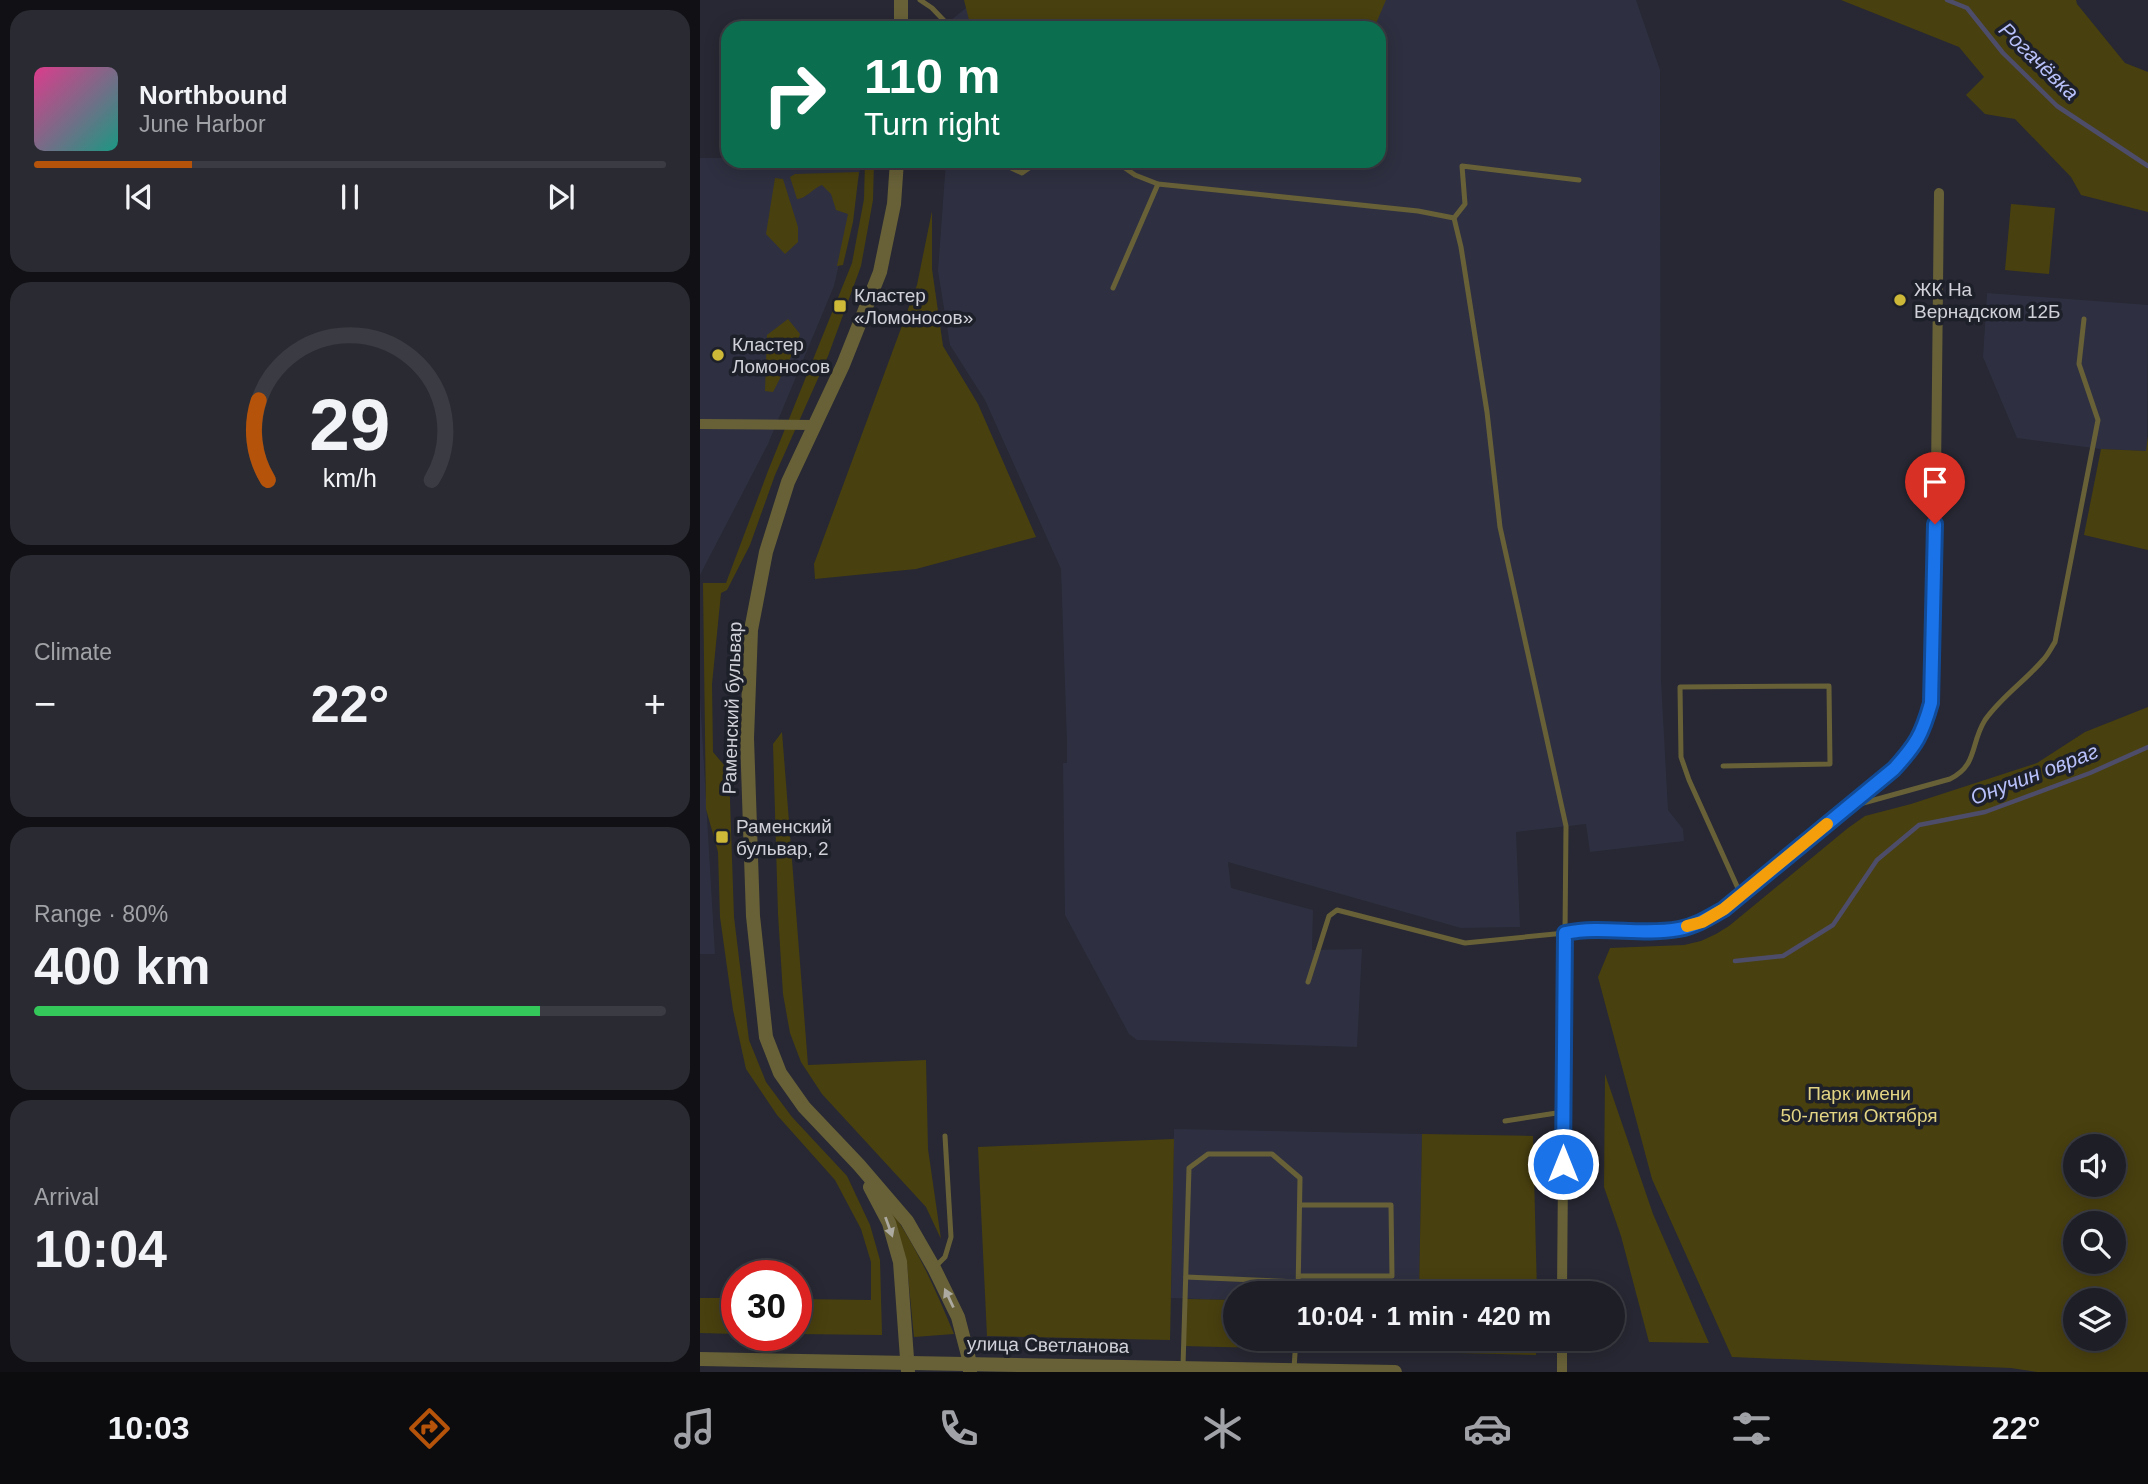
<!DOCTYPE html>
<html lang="en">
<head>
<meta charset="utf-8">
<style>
	body { margin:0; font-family:Helvetica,sans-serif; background:#2a2b32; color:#f1f3f6; height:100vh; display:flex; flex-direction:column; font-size:26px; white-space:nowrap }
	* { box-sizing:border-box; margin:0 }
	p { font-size:23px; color:#a0a2a7 }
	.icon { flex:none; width:38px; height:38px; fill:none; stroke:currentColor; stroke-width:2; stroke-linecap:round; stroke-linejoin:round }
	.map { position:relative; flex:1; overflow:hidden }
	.panel { display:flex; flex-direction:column; gap:10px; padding:10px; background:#101015; width:700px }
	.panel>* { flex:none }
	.banner { position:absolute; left:21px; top:21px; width:665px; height:147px; border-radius:21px; box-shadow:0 4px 18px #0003,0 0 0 2px #3b3c43; background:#0b6e4f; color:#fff; overflow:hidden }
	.buttons { position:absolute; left:1363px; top:1134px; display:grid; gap:14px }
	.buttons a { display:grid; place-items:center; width:63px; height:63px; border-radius:50%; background:#1d1e26; box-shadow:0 4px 18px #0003,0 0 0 2px #3b3c43; font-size:35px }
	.speed { position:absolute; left:21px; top:1260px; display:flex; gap:14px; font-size:35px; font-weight:700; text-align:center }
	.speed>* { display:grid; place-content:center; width:91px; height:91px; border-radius:50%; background:#1d1e26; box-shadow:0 4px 18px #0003,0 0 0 2px #3b3c43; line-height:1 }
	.speed .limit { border:10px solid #d22; background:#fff; color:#111 }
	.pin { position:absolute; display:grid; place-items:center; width:60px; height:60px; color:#fff; margin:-72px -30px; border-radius:50% 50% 50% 0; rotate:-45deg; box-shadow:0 0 7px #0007 }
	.pin .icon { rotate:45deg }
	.me { position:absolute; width:77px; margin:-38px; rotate:0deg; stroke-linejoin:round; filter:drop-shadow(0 0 5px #0008) }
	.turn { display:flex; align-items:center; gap:24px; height:147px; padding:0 28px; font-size:32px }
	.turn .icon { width:91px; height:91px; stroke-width:2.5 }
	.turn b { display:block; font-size:49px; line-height:60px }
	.big { font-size:52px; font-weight:700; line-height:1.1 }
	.panel .card { flex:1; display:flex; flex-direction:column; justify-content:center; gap:10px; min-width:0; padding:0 24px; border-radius:21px; background:#2a2b32 }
	.panel .dial { align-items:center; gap:0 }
	.dial svg { height:182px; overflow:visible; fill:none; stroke:#3b3c43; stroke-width:7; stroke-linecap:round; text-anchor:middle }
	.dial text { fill:#f1f3f6; stroke:none }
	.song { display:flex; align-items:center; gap:21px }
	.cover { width:84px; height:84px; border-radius:10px; background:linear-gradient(135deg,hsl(330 70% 55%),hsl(170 70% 35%)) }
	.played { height:7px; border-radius:4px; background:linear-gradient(90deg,#b45309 25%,#3b3c43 25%) }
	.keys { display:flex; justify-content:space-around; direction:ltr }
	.heat { display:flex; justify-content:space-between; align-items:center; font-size:38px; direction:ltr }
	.charge { height:10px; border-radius:5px; background:linear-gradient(90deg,#34c759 80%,#3b3c43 0) }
	.trip { position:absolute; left:523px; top:1281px; width:402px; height:70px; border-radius:35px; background:#1d1e26; box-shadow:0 4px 18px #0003,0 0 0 2px #3b3c43; font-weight:700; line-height:70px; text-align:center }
	.dock { display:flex; height:112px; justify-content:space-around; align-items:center; background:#0c0c0f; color:#a0a2a7 }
	.dock .icon { width:49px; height:49px }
	.dock .current { color:#b45309 }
	.dock b { font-size:32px; color:#f1f3f6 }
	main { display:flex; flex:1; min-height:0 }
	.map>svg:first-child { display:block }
</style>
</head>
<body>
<main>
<section class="panel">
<div class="card">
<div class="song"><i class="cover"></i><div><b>Northbound</b><p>June Harbor</p></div></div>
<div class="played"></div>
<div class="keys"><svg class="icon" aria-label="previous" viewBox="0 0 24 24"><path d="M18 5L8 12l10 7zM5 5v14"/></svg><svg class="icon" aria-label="pause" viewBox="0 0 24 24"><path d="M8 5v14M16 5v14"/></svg><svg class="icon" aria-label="next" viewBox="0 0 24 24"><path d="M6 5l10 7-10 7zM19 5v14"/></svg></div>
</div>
<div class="card dial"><svg viewBox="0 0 100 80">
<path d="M14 69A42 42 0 1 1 86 69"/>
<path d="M14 69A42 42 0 0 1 10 34" stroke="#b45309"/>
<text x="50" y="56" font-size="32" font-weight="700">29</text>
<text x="50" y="72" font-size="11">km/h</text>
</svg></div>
<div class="card"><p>Climate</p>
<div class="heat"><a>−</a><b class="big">22°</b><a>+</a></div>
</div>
<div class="card"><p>Range · 80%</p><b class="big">400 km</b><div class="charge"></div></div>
<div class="card"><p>Arrival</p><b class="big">10:04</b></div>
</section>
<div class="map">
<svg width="1448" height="1372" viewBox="0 0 1448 1372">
	<rect width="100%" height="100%" fill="#272833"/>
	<g fill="#2e3041">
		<polygon points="276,0 936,0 960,70 961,680 968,810 983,829 984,841 890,852 886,824 816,832 820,927 761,928 528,862 531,888 613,910 612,950 662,949 657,1047 437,1040 429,1034 365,915 363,763 367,763 367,742 361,569 285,400 250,345 238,271 246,161 679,161 679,28 241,28"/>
		<polygon points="0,158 28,158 28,161 162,161 134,286 68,444 0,575"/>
		<polygon points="1287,293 1448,305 1447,451 1401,449 1317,438 1283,357"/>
		<polygon points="0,697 15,954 0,954"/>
		<polygon points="474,1129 722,1134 719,1293 536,1293 535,1300 471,1298"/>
	</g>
	<g fill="#49400f" fill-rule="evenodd">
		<polygon points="264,0 686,0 674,28 271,28"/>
		<polygon points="1141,0 1376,0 1377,4 1425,63 1448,72 1448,212 1381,195 1371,177 1315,119 1285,114 1266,95 1284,77 1259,47"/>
		<polygon points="165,161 174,161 173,200 161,266 128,356 75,475 50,545 27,590 21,593 12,684 13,752 29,771 34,917 49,1040 66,1082 92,1117 147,1176 170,1225 180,1260 182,1335 96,1334 96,1299 171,1300 171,1262 161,1229 135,1180 77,1115 46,1069 33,1010 20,917 18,852 6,809 3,583 26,583 68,471 152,263 164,199"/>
		<path d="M159 172 153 222 143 265 137 266 148 214 136 210 131 194 122 185C113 188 106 199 97 199L90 177 95 174Z"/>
		<polygon points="75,178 83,179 98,227 98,242 85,254 66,234"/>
		<polygon points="1311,204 1355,208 1349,274 1305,270"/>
		<polygon points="232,211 232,269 243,346 278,404 336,537 216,569 115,579 114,564 217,285"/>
		<polygon points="88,319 100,334 96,347 73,392 65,391 67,335"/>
		<polygon points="1448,436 1448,550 1384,535 1401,449 1446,451"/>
		<path d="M1448 707V1372H1337L1311 1368 1032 1357 952 1179 898 977 910 948 984 945 1001 941 1016 934 1029 926 1148 828 1165 816 1211 804 1337 763 1385 732ZM1376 1146H1414V1185H1376ZM1376 1223H1414V1262H1376ZM1376 1300H1414V1339H1376Z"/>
		<polygon points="82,732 108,1065 226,1060 228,1149 241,1239 226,1207 122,1094 101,1062 90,1033 83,994 78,914 73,744"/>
		<polygon points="905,1074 953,1214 1009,1343 949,1342 921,1236 904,1187"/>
		<polygon points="722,1134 833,1136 837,1293 719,1293"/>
		<polygon points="474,1139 470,1340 287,1336 278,1147"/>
		<path d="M182 1198C214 1240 234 1286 254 1334L214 1337 207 1265Z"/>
		<polygon points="0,1298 37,1298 37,1334 0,1333"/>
		<polygon points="485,1299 535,1300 536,1339 837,1339 836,1355 483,1346"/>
	</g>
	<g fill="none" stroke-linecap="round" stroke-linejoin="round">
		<g stroke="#4d4d6a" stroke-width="4.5">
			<polyline points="1247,0 1267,8 1303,53 1357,106 1448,166"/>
			<polyline points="1035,961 1083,956 1133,925 1177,860 1219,825 1285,812 1390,773 1448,747"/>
		</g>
		<g stroke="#686138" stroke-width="5">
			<polyline points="220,0 232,8 251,28"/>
			<polyline points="303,161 307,166 322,173 339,161"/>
			<polyline points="415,161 435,175 458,184 718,211 754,218 761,247 787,412 800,527 866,826 865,933 765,943 637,910 629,916 608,982"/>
			<polyline points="754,218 765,204 762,166 879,180"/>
			<polyline points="413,288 458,184"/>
			<polyline points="1023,766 1130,764 1129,686 980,687 981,757 989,780 1041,895"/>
			<path d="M1156 805 1250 779C1278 765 1270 744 1285 720 1301 697 1325 681 1343 660 1348 655 1351 648 1355 642L1398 420 1379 364 1384 319"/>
			<polyline points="805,1121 863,1112"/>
			<polyline points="234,1268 245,1257 251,1237 245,1136"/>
			<polyline points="599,1276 692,1276 691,1205 600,1205"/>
			<polyline points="486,1277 599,1282"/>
			<polyline points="483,1366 489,1168 508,1154 572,1154 600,1178 598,1293"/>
			<polyline points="594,1368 596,1339"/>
		</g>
		<g stroke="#686138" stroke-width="10">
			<polyline points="0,424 115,425"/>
			<path d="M862 1293 865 933C903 925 941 936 979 929 996 926 1010 918 1024 909L1194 770C1229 730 1231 714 1234 663L1239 193"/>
			<polyline points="862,1339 862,1372"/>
		</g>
		<g stroke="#686138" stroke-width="14">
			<polyline points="201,28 201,0"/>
			<polyline points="197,161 194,204 180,272 143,365 88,482 66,552 51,630 47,738 53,916 66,1037 80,1073 104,1107 159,1165 207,1221 234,1268 258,1317 270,1363 270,1372"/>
			<polyline points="170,1187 189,1223 200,1262 208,1372"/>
			<polyline points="0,1359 695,1372"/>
		</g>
	</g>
	<defs><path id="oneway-solid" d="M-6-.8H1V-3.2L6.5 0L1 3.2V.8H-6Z" transform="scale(1.75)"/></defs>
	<g fill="#acaaa1">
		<use href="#oneway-solid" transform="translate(189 1227) rotate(70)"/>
		<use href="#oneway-solid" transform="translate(249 1298) rotate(-115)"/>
	</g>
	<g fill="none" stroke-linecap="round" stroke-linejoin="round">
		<defs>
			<path id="route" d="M863 1164 865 933C903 925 941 936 979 929 996 926 1010 917 1024 909L1194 769C1216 745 1222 735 1231 703L1235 524"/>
		</defs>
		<use href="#route" stroke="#114b97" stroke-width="18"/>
		<use href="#route" stroke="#1a73e8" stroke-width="12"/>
		<polyline stroke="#f59e0b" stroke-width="12" points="987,926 1002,922 1024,909 1127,824"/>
	</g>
	<g fill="#ceb837" stroke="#1d1f29" stroke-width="2.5">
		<circle cx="1200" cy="300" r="7"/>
		<rect x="133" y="299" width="14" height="14" rx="3.5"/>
		<circle cx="18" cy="355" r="7"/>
		<rect x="15" y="830" width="14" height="14" rx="3.5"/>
	</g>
	<g text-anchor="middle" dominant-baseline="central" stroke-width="7" stroke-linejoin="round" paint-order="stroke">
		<g font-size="19" fill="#d1d2d9" stroke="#1d1f29" text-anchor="start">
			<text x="1214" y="289">ЖК На<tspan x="1214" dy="22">Вернадском 12Б</tspan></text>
			<text x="154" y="295">Кластер<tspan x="154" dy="22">«Ломоносов»</tspan></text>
			<text x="32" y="344">Кластер<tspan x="32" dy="22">Ломоносов</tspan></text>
			<text x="36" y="826">Раменский<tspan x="36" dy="22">бульвар, 2</tspan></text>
		</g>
		<g font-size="19" fill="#d1d2d9" stroke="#1d1f29">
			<text transform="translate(32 708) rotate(-88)">Раменский бульвар</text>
			<text transform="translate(348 1345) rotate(1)">улица Светланова</text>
		</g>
		<g font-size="19" fill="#e2d483" stroke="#1d1f29">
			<text x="1159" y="1093">Парк имени<tspan x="1159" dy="22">50-летия Октября</tspan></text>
		</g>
		<g font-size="21" font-style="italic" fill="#b8c0fa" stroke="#1d1f29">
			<text transform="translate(1339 61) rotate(44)">Рогачёвка</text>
			<text transform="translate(1334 774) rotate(-21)">Онучин овраг</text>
		</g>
	</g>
</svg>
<div class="buttons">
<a><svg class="icon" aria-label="sound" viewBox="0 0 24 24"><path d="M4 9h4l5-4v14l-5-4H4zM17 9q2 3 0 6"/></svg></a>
<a><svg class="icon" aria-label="search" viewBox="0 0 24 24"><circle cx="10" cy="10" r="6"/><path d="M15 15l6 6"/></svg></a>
<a><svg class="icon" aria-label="layers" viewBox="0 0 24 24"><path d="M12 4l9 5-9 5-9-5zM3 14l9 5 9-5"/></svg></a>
</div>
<div class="speed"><div class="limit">30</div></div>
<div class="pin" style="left:1235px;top:524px;background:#d93025"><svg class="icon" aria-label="arrive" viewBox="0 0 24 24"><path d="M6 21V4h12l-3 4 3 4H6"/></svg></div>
<svg class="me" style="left:863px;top:1164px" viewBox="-20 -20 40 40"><circle r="17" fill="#1a73e8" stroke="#fff" stroke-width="3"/><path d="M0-11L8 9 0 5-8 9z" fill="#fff"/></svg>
<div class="trip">10:04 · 1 min · 420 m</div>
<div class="banner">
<div class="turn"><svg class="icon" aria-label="right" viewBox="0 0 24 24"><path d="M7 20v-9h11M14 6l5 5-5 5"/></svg><div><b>110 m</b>Turn right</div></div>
</div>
</div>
</main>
<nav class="dock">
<b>10:03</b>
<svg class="icon current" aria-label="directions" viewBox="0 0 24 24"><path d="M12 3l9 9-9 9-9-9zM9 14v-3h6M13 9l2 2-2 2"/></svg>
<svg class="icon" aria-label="music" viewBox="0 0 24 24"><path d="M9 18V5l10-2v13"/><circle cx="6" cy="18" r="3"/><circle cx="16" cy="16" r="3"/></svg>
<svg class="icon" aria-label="phone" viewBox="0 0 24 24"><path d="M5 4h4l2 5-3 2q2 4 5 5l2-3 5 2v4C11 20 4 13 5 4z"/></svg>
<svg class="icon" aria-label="climate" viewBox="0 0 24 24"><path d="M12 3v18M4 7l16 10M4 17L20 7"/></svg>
<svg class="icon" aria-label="car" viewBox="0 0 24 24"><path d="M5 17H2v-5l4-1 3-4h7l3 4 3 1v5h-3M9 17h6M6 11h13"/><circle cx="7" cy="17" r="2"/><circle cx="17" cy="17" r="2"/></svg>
<svg class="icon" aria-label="filters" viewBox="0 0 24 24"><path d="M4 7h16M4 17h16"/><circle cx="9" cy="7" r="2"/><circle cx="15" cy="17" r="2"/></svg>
<b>22°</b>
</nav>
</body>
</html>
